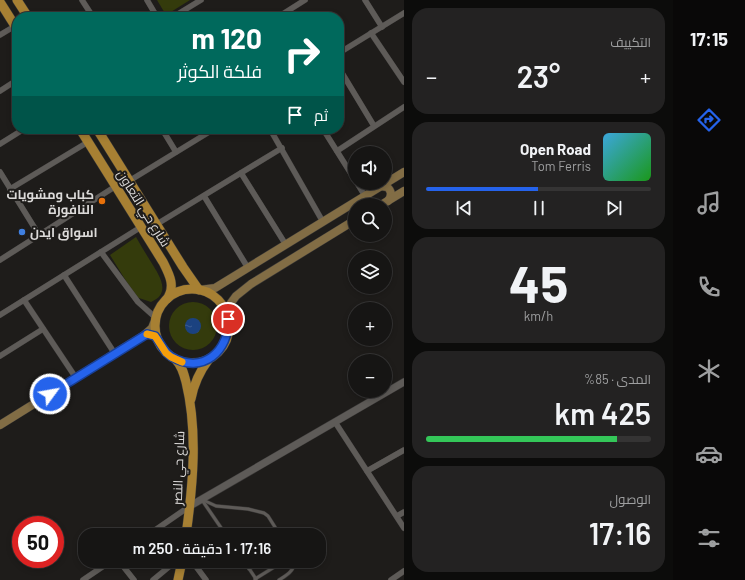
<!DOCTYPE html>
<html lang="ar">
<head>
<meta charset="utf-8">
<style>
	body { margin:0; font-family:Barlow,Cairo,sans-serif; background:#232222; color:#f1f3f6; direction:rtl; height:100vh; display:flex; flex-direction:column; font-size:15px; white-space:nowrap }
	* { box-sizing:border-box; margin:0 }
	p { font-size:13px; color:#9e9fa0 }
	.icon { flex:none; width:22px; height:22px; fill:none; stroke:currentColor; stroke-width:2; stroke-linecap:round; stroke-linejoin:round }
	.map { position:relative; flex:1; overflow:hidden; direction:ltr }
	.drawer { display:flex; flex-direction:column; gap:8px; padding:8px; background:#0c0c0b; width:269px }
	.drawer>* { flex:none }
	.hud { position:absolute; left:12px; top:12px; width:332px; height:122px; border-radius:16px; box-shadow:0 2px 6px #0003,0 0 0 1px #353434; direction:rtl; background:#00695c; color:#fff; overflow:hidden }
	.controls { position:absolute; left:348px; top:146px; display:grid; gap:8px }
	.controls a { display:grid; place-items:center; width:44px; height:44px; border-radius:50%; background:#161514; box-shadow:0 2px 6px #0003,0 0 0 1px #353434; font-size:20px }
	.speed { position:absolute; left:12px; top:516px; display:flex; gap:8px; font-size:20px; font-weight:700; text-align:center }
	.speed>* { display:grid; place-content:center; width:52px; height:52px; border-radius:50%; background:#161514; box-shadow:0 2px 6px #0003,0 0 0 1px #353434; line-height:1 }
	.speed .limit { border:6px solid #d22; background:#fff; color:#111 }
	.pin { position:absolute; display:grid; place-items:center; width:34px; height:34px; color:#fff; margin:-17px; border:2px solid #fff; border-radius:50%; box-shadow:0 1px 4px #0007 }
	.me { position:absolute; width:44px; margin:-22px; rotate:58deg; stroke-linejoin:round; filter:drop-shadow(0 0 3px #0008) }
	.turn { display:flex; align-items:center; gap:14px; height:84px; padding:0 16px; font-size:18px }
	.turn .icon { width:52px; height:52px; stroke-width:2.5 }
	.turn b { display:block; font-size:28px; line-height:34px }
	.then { display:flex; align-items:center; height:38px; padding:0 16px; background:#0003; gap:8px; font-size:15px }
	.big { font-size:30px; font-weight:600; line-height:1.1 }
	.drawer .widget { flex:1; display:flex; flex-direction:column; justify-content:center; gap:6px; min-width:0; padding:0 14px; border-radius:16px; background:#232222 }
	.drawer .dial { align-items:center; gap:0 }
	.dial b { font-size:52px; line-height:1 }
	.song { display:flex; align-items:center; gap:12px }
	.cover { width:48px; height:48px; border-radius:6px; background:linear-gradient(135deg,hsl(200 70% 55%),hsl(120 70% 35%)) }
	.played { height:4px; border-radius:2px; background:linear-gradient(90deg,#2563eb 50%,#353434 50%) }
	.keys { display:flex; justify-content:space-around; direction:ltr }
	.heat { display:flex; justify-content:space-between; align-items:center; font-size:22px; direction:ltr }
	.charge { height:6px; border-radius:3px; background:linear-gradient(90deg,#34c759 85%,#353434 0) }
	.trip { position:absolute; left:78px; top:528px; width:248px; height:40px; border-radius:16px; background:#161514; box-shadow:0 2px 6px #0003,0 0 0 1px #353434; font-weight:600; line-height:40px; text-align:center; direction:rtl }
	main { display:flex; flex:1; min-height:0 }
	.dock { display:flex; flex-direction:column; width:72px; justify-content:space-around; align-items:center; background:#090808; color:#9e9fa0 }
	.dock .icon { width:28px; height:28px }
	.dock .current { color:#2563eb }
	.dock b { font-size:18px; color:#f1f3f6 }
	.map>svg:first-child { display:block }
</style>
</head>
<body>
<main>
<nav class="dock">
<b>17:15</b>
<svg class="icon current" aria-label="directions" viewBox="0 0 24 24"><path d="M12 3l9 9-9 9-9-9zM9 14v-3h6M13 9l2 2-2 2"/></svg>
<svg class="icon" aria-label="music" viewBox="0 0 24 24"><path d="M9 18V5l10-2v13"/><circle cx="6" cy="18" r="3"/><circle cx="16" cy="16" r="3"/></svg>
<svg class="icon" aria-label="phone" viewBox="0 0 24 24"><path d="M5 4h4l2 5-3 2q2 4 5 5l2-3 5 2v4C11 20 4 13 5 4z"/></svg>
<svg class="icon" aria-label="climate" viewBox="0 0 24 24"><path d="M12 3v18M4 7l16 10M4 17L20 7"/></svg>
<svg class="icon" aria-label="car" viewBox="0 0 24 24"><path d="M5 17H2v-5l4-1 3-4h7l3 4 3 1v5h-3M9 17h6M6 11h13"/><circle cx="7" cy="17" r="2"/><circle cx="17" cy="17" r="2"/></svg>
<svg class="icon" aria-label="filters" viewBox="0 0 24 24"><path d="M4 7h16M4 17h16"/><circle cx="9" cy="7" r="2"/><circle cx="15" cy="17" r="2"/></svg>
</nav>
<section class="drawer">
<div class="widget"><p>التكييف</p>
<div class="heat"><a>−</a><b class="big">23°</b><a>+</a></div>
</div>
<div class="widget">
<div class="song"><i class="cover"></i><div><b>Open Road</b><p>Tom Ferris</p></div></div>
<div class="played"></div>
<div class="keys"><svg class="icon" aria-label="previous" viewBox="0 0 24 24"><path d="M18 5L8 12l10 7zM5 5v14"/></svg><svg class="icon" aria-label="pause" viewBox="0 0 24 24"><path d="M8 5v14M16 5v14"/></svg><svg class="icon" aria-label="next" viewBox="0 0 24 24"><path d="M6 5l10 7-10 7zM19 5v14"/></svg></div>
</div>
<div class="widget dial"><b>45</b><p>km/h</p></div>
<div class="widget"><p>المدى · 85%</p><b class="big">425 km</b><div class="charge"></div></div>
<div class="widget"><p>الوصول</p><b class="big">17:16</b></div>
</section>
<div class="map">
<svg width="404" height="580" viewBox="0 0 404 580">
	<defs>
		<pattern id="water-ripples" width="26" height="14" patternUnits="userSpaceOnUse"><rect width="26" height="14" fill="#1b4280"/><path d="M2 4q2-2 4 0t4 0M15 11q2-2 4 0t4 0" fill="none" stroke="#3c5d91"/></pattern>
	</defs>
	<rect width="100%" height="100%" fill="#1e1c1a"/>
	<g fill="#343b0c">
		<polygon points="157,0 190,0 166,15"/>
		<path d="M136 237C141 246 146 254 151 262 159 275 172 293 151 302L136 297 110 255Z"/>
		<circle cx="193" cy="326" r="24"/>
	</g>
	<circle fill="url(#water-ripples)" cx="193" cy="326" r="8"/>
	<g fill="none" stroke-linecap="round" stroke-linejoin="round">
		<defs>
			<g id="service">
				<polyline points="202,500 226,535"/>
				<polyline points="203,500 216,506 248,509 264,513 268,516 280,535"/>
				<polyline points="244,561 256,579"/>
				<polyline points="249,569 262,561"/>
				<polyline points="255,579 284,561"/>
				<path d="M279 580C287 575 294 571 295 561"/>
			</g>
			<g id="minor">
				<polyline points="82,0 93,17"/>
				<polyline points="147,0 157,17"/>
				<polyline points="365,0 382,27"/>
				<polyline points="173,17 201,0"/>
				<polyline points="278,17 305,0"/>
				<polyline points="371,33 404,82"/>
				<polyline points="0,35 15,26"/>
				<polyline points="339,53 404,13"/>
				<polyline points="339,68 374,126"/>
				<polyline points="0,91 17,80"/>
				<polyline points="162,129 176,152"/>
				<polyline points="270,129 323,222"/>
				<polyline points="323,129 355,180"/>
				<polyline points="0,144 24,129"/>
				<polyline points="337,151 404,107"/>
				<polyline points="0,172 39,235"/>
				<polyline points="241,173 286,245"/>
				<polyline points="129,181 214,129"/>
				<polyline points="357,183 365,196"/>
				<polyline points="10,189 88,142"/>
				<polyline points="204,196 248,268"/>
				<polyline points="157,224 282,148"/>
				<polyline points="101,252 138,302 156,318"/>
				<polyline points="0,260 116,186"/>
				<polyline points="64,275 115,354"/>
				<polyline points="24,300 76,378"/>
				<polyline points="0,315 141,227"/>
				<polyline points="0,356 43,329"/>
				<polyline points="335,422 404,528"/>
				<polyline points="367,471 404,450"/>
				<polyline points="397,516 404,512"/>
				<polyline points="155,530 159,535"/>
				<polyline points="148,535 190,506"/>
				<polyline points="119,561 134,580"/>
				<polyline points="192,561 206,580"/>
				<polyline points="83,580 111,561"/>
				<polyline points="153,580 176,561"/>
				<polyline points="391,580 404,571"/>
			</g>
			<polyline id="tertiary" points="190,506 404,382"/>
			<g id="secondary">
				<path d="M380 186 387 187C392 191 392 196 388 201"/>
				<polyline points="381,205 404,191"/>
				<polyline points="199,290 215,288 404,172"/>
				<polyline points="225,311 236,296 251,284 355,220"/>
				<polyline points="143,336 151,334 157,339"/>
				<polyline points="0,425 143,336 152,328 156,318"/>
			</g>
			<g id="primary">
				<polyline points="17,0 28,17"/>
				<polyline points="0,2 17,29"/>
				<path d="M80 129 163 262C169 274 176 286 167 299"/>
				<polyline points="97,129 183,267 199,290"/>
				<circle cx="192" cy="326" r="37"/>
				<path d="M176 360C182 366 184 374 186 382 198 431 193 485 186 535"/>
				<path d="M191 399C194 383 199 372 209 359"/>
				<polyline points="178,580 182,561"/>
			</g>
		</defs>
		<use href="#service" stroke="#3b3938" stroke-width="4"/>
		<use href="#minor" stroke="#3b3938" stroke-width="6"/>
		<use href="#tertiary" stroke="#3b3938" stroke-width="8"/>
		<use href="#secondary" stroke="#3b3938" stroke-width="9"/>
		<use href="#primary" stroke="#3b3938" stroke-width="10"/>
		<use href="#service" stroke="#5e5b58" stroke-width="3"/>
		<use href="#minor" stroke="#5e5b58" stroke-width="5.5"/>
		<use href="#tertiary" stroke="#5e5b58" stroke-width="7"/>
		<use href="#secondary" stroke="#826d45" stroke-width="8"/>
		<use href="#primary" stroke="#a78033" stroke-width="9"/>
	</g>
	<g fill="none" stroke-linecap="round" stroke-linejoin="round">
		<defs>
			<path id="route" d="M50 394 147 334 155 336C161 343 163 352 172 357 202 375 230 351 228 319"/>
		</defs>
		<use href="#route" stroke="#184099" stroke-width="10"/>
		<use href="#route" stroke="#2563eb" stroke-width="7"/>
		<polyline stroke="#f59e0b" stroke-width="7" points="147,334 155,336 166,353 171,357 182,362"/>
	</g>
	<circle fill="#e8710a" stroke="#1e1c1a" stroke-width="1.5" cx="102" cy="201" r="4"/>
	<circle fill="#3f7fe0" stroke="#1e1c1a" stroke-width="1.5" cx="22" cy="232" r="4"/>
	<g text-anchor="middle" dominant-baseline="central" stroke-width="4" stroke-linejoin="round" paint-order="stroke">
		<g font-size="13" font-weight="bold" fill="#dcdad9" stroke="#1e1c1a" text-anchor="end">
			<text x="94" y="194">كباب ومشويات<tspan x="94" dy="15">النافورة</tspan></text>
			<text x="30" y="232" text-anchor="start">اسواق ايدن</text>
		</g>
		<g font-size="13" fill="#dcdad9" stroke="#1e1c1a">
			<text transform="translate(144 208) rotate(58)">شارع حي التعاون</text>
			<text transform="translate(178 468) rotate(-88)">شارع حي النصر</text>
		</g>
	</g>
</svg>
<div class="controls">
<a><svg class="icon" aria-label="sound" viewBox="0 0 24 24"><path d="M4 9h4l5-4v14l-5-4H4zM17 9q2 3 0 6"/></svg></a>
<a><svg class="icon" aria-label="search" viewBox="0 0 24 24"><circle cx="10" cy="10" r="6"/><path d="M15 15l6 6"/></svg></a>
<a><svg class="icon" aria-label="layers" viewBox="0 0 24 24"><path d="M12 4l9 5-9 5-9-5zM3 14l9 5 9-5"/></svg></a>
<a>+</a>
<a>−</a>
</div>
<div class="speed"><div class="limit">50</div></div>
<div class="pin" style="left:228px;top:319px;background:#d93025"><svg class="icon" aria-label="arrive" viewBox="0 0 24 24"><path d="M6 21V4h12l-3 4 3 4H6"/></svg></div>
<svg class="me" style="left:50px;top:394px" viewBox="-20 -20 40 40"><circle r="17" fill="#2563eb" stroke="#fff" stroke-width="3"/><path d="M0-11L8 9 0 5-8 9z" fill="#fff"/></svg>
<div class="trip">17:16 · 1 دقيقة · 250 m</div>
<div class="hud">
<div class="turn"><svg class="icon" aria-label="right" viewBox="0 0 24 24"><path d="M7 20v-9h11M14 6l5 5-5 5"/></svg><div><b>120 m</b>فلكة الكوثر</div></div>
<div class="then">ثم<svg class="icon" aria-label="arrive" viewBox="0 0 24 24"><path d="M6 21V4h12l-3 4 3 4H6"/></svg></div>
</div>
</div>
</main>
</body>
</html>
